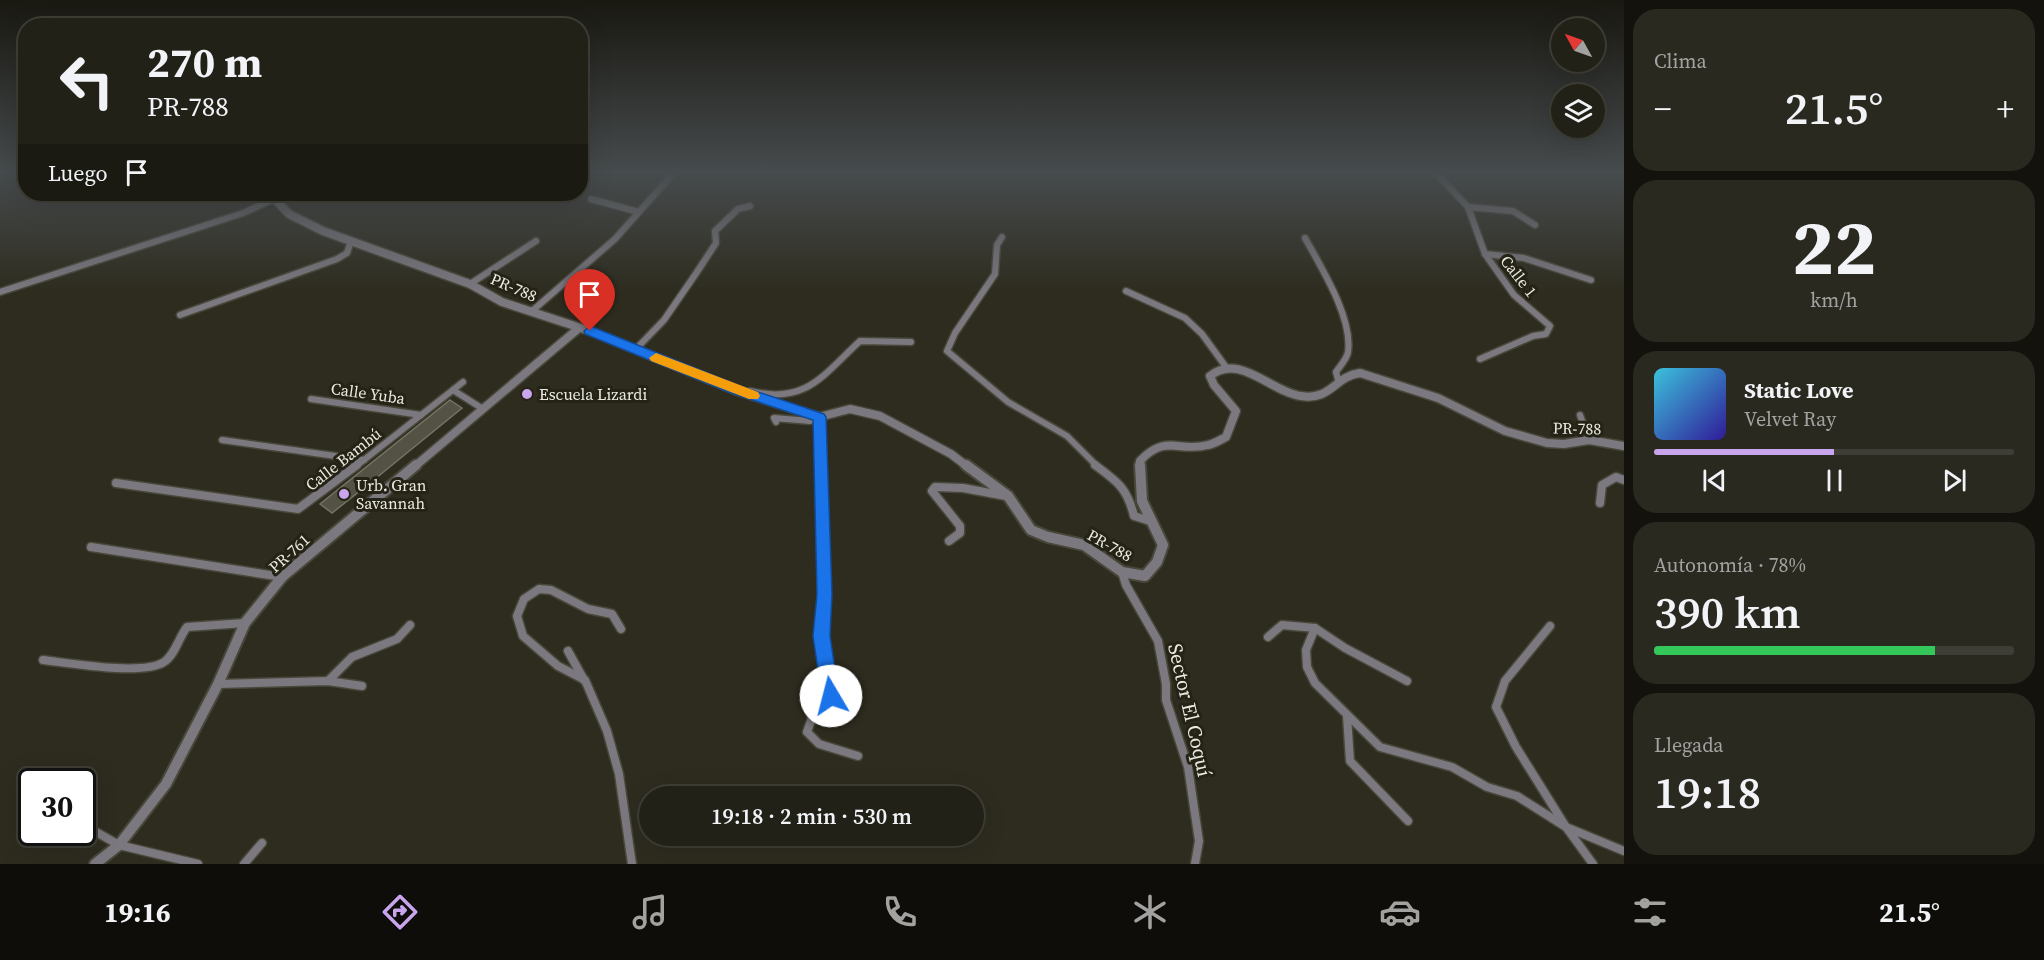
<!DOCTYPE html>
<html lang="es">
<head>
<meta charset="utf-8">
<style>
	body { margin:0; font-family:"Source Serif 4",serif; background:#2a2920; color:#f1f3f6; height:100vh; display:flex; flex-direction:column; font-size:22px; white-space:nowrap }
	* { box-sizing:border-box; margin:0 }
	p { font-size:20px; color:#a2a3a1 }
	.icon { flex:none; width:33px; height:33px; fill:none; stroke:currentColor; stroke-width:2; stroke-linecap:round; stroke-linejoin:round }
	.map { position:relative; flex:1; overflow:hidden }
	.sheet { display:flex; flex-direction:column; gap:9px; padding:9px; background:#13120d; width:420px }
	.sheet>* { flex:none }
	.banner { position:absolute; left:18px; top:18px; width:570px; height:183px; border-radius:24px; box-shadow:0 6px 24px #0002,0 0 0 2px #3f3e36; background:#222117; color:#f1f3f6; overflow:hidden }
	.needle { width:39px; rotate:310deg }
	.fabs { position:absolute; left:1551px; top:18px; display:grid; gap:12px }
	.fabs a { display:grid; place-items:center; width:54px; height:54px; border-radius:50%; background:#222117; box-shadow:0 6px 24px #0002,0 0 0 2px #3f3e36; font-size:30px }
	.speed { position:absolute; left:18px; top:768px; display:flex; gap:12px; font-size:30px; font-weight:700; text-align:center }
	.speed>* { display:grid; place-content:center; width:78px; height:78px; border-radius:50%; background:#222117; box-shadow:0 6px 24px #0002,0 0 0 2px #3f3e36; line-height:1 }
	.speed .limit { border:3px solid #111; border-radius:9px; background:#fff; color:#111 }
	.pin { position:absolute; display:grid; place-items:center; width:51px; height:51px; color:#fff; margin:-62px -26px; border-radius:50% 50% 50% 0; rotate:-45deg; box-shadow:0 0 6px #0007 }
	.pin .icon { rotate:45deg }
	.me { position:absolute; width:66px; margin:-33px; rotate:352deg; stroke-linejoin:round; filter:drop-shadow(0 0 4px #0008) }
	.turn { display:flex; align-items:center; gap:21px; height:126px; padding:0 30px; font-size:27px }
	.turn .icon { width:78px; height:78px; stroke-width:2.5 }
	.turn b { display:block; font-size:42px; line-height:51px }
	.then { display:flex; align-items:center; height:57px; padding:0 30px; background:#0003; gap:12px; font-size:22px }
	.big { font-size:45px; font-weight:600; line-height:1.1 }
	.sheet .widget { flex:1; display:flex; flex-direction:column; justify-content:center; gap:9px; min-width:0; padding:0 21px; border-radius:24px; background:#2a2920 }
	.sheet .dial { align-items:center; gap:0 }
	.dial b { font-size:78px; line-height:1 }
	.song { display:flex; align-items:center; gap:18px }
	.cover { width:72px; height:72px; border-radius:9px; background:linear-gradient(135deg,hsl(190 70% 55%),hsl(250 70% 35%)) }
	.played { height:6px; border-radius:3px; background:linear-gradient(90deg,#c9a5ee 50%,#3f3e36 50%) }
	.keys { display:flex; justify-content:space-around; direction:ltr }
	.heat { display:flex; justify-content:space-between; align-items:center; font-size:33px; direction:ltr }
	.charge { height:9px; border-radius:4px; background:linear-gradient(90deg,#34c759 78%,#3f3e36 0) }
	.trip { position:absolute; left:639px; top:786px; width:345px; height:60px; border-radius:30px; background:#222117; box-shadow:0 6px 24px #0002,0 0 0 2px #3f3e36; font-weight:600; line-height:60px; text-align:center }
	.tabs { display:flex; height:96px; justify-content:space-around; align-items:center; background:#0e0d09; color:#a2a3a1 }
	.tabs .icon { width:42px; height:42px }
	.tabs .on { color:#c9a5ee }
	.tabs b { font-size:27px; color:#f1f3f6 }
	main { display:flex; flex:1; min-height:0 }
	.map>svg:first-child { display:block }
</style>
</head>
<body>
<main>
<div class="map">
<svg width="1624" height="864" viewBox="0 0 1624 864">
	<rect width="100%" height="100%" fill="#2e2c1f"/>
	<polygon fill="#545244" stroke="#747363" stroke-width="1.5" points="450,400 462,408 370,483 332,513 320,504"/>
	<g fill="none" stroke-linecap="round" stroke-linejoin="round">
		<defs>
			<g id="minor-far1">
				<polyline points="1434,171 1468,207 1485,254 1514,295 1550,326 1546,334 1533,336 1480,359"/>
				<polyline points="457,195 499,194"/>
				<polyline points="591,199 639,212"/>
				<polyline points="1468,207 1513,211 1535,225"/>
				<polyline points="1002,237 997,245 995,274 955,333 947,351 1008,402 1067,436 1098,467"/>
				<path d="M1305 238C1321 267 1353 318 1348 352 1347 359 1340 366 1336 372L1339 383"/>
				<polyline points="1485,254 1524,258 1591,280"/>
				<polyline points="470,284 536,241"/>
				<polyline points="1126,291 1185,318 1202,334 1226,367"/>
				<polyline points="0,292 243,213 274,199"/>
				<polyline points="532,311 615,239 671,176"/>
				<polyline points="180,315 337,259 347,253 351,241"/>
				<polyline points="635,350 664,320 697,272 716,243 715,231 738,209 750,206"/>
				<polyline points="453,390 483,409"/>
				<path d="M750 391C806 405 823 375 860 341L911 342"/>
				<polyline points="311,399 421,415"/>
				<polyline points="1580,415 1589,440"/>
				<polyline points="776,422 774,418 810,421 819,417 821,467"/>
				<polyline points="222,440 364,460"/>
				<polyline points="355,467 463,382"/>
			</g>
			<g id="minor">
				<polyline points="821,465 825,594 822,636 831,696 816,707 807,732 819,744 858,756"/>
				<path d="M1095 465C1118 482 1127 488 1134 516L1150 521"/>
				<polyline points="116,483 298,509 357,465"/>
				<polyline points="1600,503 1602,485 1616,477 1624,480"/>
				<polyline points="949,541 960,533 960,526 932,491 935,487 963,488 1006,496"/>
				<polyline points="91,547 282,577"/>
				<polyline points="1122,572 1126,585 1158,641 1166,684 1166,700 1188,767 1199,841 1195,864"/>
				<polyline points="1550,626 1505,681 1496,707 1516,747 1566,827 1624,851"/>
				<polyline points="1315,628 1306,650 1307,667 1315,683 1380,747 1452,767 1487,787 1517,796 1566,827 1593,864"/>
				<polyline points="621,629 612,614 588,609 551,590 539,589 524,599 517,616 523,636 558,666 585,680 607,731 619,774 632,864"/>
				<polyline points="1268,637 1282,625 1315,628 1345,648 1407,681"/>
				<polyline points="568,651 584,680"/>
				<path d="M43 660C69 663 143 676 164 662 175 655 179 637 187 627L245 623"/>
				<polyline points="328,681 352,657 397,639 410,625"/>
				<polyline points="218,684 328,681 362,686"/>
				<polyline points="1347,716 1350,761 1408,821"/>
				<polyline points="23,790 32,795"/>
				<polyline points="82,824 119,845 198,864"/>
				<polyline points="244,864 262,843"/>
			</g>
			<g id="tertiary-far1">
				<polyline points="270,194 289,214 323,231 470,284 502,302 590,331 735,390 819,417 850,409 880,416 951,454 968,467"/>
				<polyline points="414,467 579,328"/>
				<path d="M1140 467V461C1166 433 1179 453 1208 445 1214 444 1220 440 1226 437L1236 411 1214 385 1210 376C1239 352 1271 392 1301 396 1331 401 1335 376 1360 373L1438 398 1505 431 1547 443 1564 444 1589 440 1624 446"/>
			</g>
			<g id="tertiary">
				<polyline points="966,465 1008,496 1031,530 1048,537 1084,545 1122,572 1145,576 1157,562 1163,545 1142,501 1140,465"/>
				<polyline points="95,864 119,845 166,784 218,684 245,623 282,577 416,465"/>
			</g>
		</defs>
		<use href="#minor-far1" stroke="#48473a" stroke-width="9"/>
		<use href="#minor" stroke="#48473a" stroke-width="11"/>
		<use href="#tertiary-far1" stroke="#48473a" stroke-width="11"/>
		<use href="#tertiary" stroke="#48473a" stroke-width="14"/>
		<use href="#minor-far1" stroke="#7b787f" stroke-width="6"/>
		<use href="#minor" stroke="#7b787f" stroke-width="8"/>
		<use href="#tertiary-far1" stroke="#7b787f" stroke-width="8"/>
		<use href="#tertiary" stroke="#7b787f" stroke-width="10"/>
	</g>
	<linearGradient id="sky" x2="0" y2="1"><stop stop-color="#191811"/><stop offset="0.59" stop-color="#464b4d"/><stop offset="1" stop-color="#464b4d" stop-opacity="0"/></linearGradient>
	<rect width="1624" height="292" fill="url(#sky)"/>
	<polygon fill="#1a73e8" stroke="#114b97" stroke-width="1.5" points="590,326 740,386 824,414 826,417 832,594 830,636 839,696 837,702 831,704 825,702 822,696 813,636 817,594 813,420 731,393 585,334 584,331"/>
	<polygon fill="#f59e0b" points="656,353 758,392 760,396 758,399 749,399 651,361 649,358"/>
	<g fill="#c9a5ee" stroke="#242315" stroke-width="2">
		<circle cx="527" cy="394" r="6"/>
		<circle cx="344" cy="494" r="6"/>
	</g>
	<g text-anchor="middle" dominant-baseline="central" stroke-width="6" stroke-linejoin="round" paint-order="stroke">
		<g font-size="16" fill="#eaeae1" stroke="#242315">
			<text transform="translate(1519 276) rotate(52)">Calle 1</text>
			<text transform="translate(514 287) rotate(23)">PR-788</text>
			<text transform="translate(368 393) rotate(8)">Calle Yuba</text>
			<text transform="translate(1577 428) rotate(1)">PR-788</text>
			<text transform="translate(343 459) rotate(-38)">Calle Bambú</text>
			<text transform="translate(1110 545) rotate(29)">PR-788</text>
			<text transform="translate(289 553) rotate(-42)">PR-761</text>
		</g>
		<g font-size="16" fill="#eaeae1" stroke="#242315" text-anchor="start">
			<text x="539" y="394">Escuela Lizardi</text>
			<text x="356" y="485">Urb. Gran<tspan x="356" dy="18">Savannah</tspan></text>
		</g>
		<g font-size="20" fill="#eaeae1" stroke="#242315">
			<text transform="translate(1190 710) rotate(77)">Sector El Coquí</text>
		</g>
	</g>
</svg>
<div class="fabs">
<a><svg class="needle" viewBox="-14 -14 28 28"><path d="M0-13l5 13h-10z" fill="#e53935"/><path d="M0 13l5-13h-10z" fill="#a2a3a1"/></svg></a>
<a><svg class="icon" aria-label="layers" viewBox="0 0 24 24"><path d="M12 4l9 5-9 5-9-5zM3 14l9 5 9-5"/></svg></a>
</div>
<div class="speed"><div class="limit">30</div></div>
<div class="pin" style="left:590px;top:331px;background:#d93025"><svg class="icon" aria-label="arrive" viewBox="0 0 24 24"><path d="M6 21V4h12l-3 4 3 4H6"/></svg></div>
<svg class="me" style="left:831px;top:696px" viewBox="-20 -20 40 40"><circle r="19" fill="#fff"/><path d="M0-13L10 11 0 6-10 11z" fill="#1a73e8"/></svg>
<div class="trip">19:18 · 2 min · 530 m</div>
<div class="banner">
<div class="turn"><svg class="icon" aria-label="left" viewBox="0 0 24 24"><path d="M17 20v-9H6M10 6l-5 5 5 5"/></svg><div><b>270 m</b>PR-788</div></div>
<div class="then">Luego<svg class="icon" aria-label="arrive" viewBox="0 0 24 24"><path d="M6 21V4h12l-3 4 3 4H6"/></svg></div>
</div>
</div>
<section class="sheet">
<div class="widget"><p>Clima</p>
<div class="heat"><a>−</a><b class="big">21.5°</b><a>+</a></div>
</div>
<div class="widget dial"><b>22</b><p>km/h</p></div>
<div class="widget">
<div class="song"><i class="cover"></i><div><b>Static Love</b><p>Velvet Ray</p></div></div>
<div class="played"></div>
<div class="keys"><svg class="icon" aria-label="previous" viewBox="0 0 24 24"><path d="M18 5L8 12l10 7zM5 5v14"/></svg><svg class="icon" aria-label="pause" viewBox="0 0 24 24"><path d="M8 5v14M16 5v14"/></svg><svg class="icon" aria-label="next" viewBox="0 0 24 24"><path d="M6 5l10 7-10 7zM19 5v14"/></svg></div>
</div>
<div class="widget"><p>Autonomía · 78%</p><b class="big">390 km</b><div class="charge"></div></div>
<div class="widget"><p>Llegada</p><b class="big">19:18</b></div>
</section>
</main>
<nav class="tabs">
<b>19:16</b>
<svg class="icon on" aria-label="directions" viewBox="0 0 24 24"><path d="M12 3l9 9-9 9-9-9zM9 14v-3h6M13 9l2 2-2 2"/></svg>
<svg class="icon" aria-label="music" viewBox="0 0 24 24"><path d="M9 18V5l10-2v13"/><circle cx="6" cy="18" r="3"/><circle cx="16" cy="16" r="3"/></svg>
<svg class="icon" aria-label="phone" viewBox="0 0 24 24"><path d="M5 4h4l2 5-3 2q2 4 5 5l2-3 5 2v4C11 20 4 13 5 4z"/></svg>
<svg class="icon" aria-label="climate" viewBox="0 0 24 24"><path d="M12 3v18M4 7l16 10M4 17L20 7"/></svg>
<svg class="icon" aria-label="car" viewBox="0 0 24 24"><path d="M5 17H2v-5l4-1 3-4h7l3 4 3 1v5h-3M9 17h6M6 11h13"/><circle cx="7" cy="17" r="2"/><circle cx="17" cy="17" r="2"/></svg>
<svg class="icon" aria-label="filters" viewBox="0 0 24 24"><path d="M4 7h16M4 17h16"/><circle cx="9" cy="7" r="2"/><circle cx="15" cy="17" r="2"/></svg>
<b>21.5°</b>
</nav>
</body>
</html>
